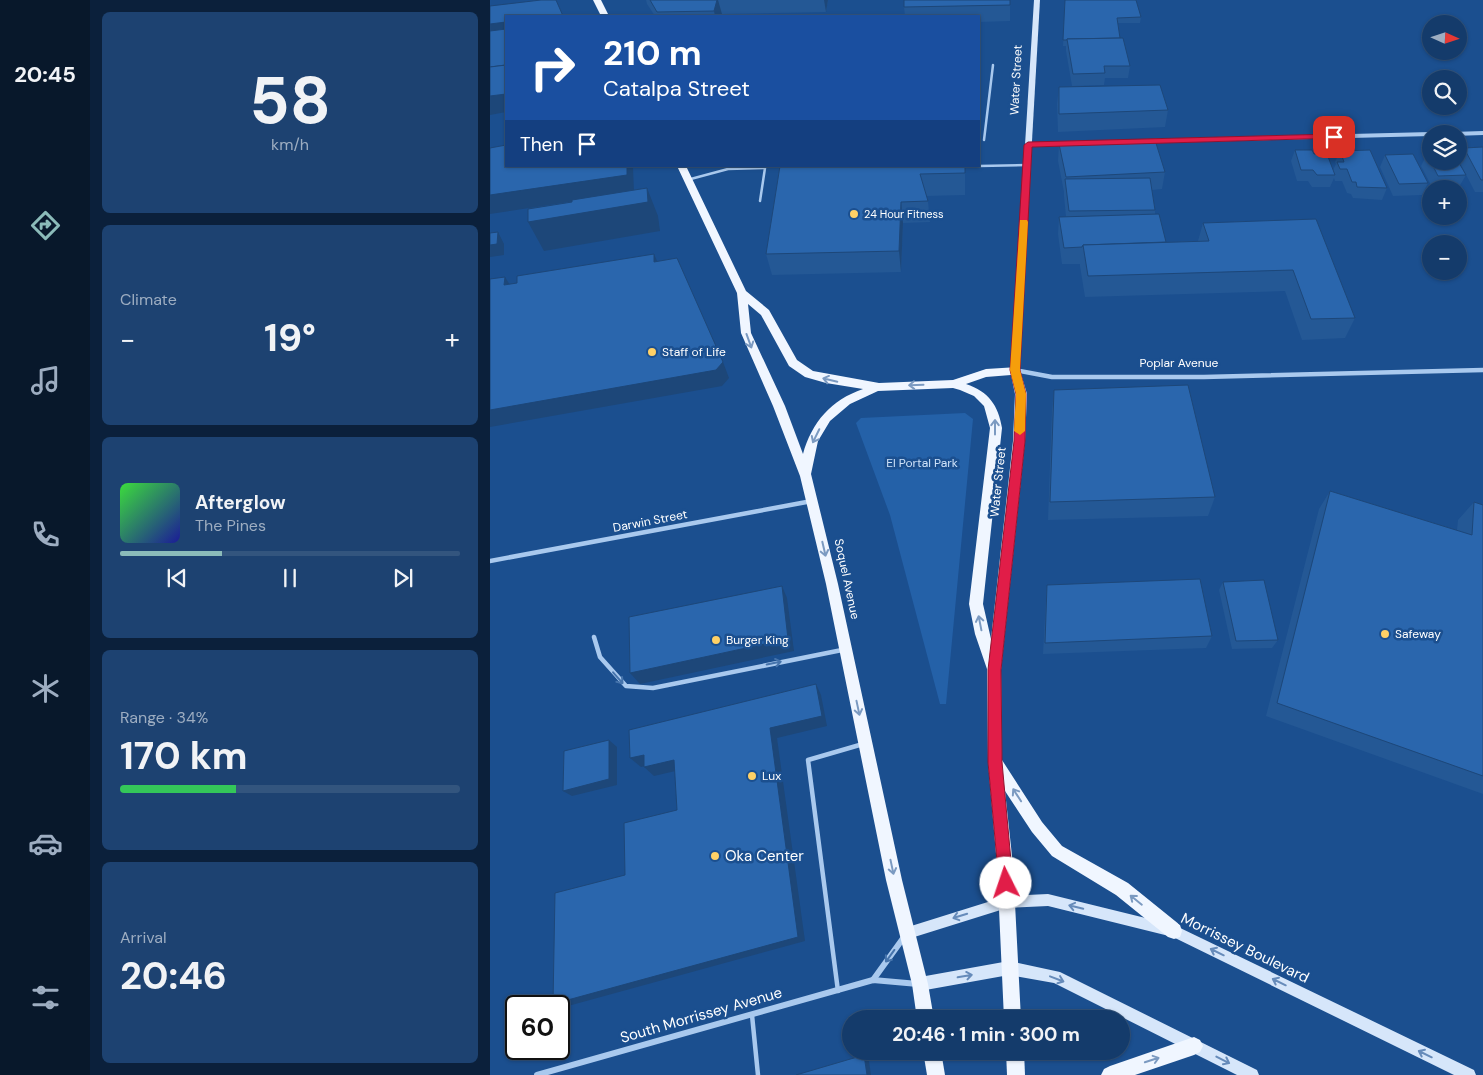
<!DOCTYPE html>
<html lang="en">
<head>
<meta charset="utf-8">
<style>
	body { margin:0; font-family:"DM Sans",sans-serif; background:#1d4271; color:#f1f3f6; height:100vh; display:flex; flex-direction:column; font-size:19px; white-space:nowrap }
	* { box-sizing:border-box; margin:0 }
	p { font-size:16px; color:#9dadc1 }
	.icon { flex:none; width:28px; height:28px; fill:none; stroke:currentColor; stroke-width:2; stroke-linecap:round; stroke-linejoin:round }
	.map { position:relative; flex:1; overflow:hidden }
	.side { display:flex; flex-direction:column; gap:12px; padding:12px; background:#0b203b; width:400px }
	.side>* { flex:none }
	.banner { position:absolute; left:15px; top:15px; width:475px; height:152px; border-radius:0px; box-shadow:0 1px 4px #0004,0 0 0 1px #33557e; background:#1a4fa0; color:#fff; overflow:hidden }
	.needle { width:32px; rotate:93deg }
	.fabs { position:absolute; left:932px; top:15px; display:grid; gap:10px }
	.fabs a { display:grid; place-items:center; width:45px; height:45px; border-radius:50%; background:#143b6b; box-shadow:0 1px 4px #0004,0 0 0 1px #33557e; font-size:25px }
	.speed { position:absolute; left:15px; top:995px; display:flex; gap:10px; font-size:25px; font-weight:700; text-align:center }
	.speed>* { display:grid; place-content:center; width:65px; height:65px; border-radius:50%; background:#143b6b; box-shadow:0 1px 4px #0004,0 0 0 1px #33557e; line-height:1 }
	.speed .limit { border:2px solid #111; border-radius:8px; background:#fff; color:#111 }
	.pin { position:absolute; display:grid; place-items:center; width:42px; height:42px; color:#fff; margin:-21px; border-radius:10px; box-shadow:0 2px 8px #0006 }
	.me { position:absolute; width:55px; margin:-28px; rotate:356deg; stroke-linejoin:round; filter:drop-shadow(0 0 4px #0008) }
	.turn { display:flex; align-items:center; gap:18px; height:105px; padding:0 15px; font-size:22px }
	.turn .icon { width:65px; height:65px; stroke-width:2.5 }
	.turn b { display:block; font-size:35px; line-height:42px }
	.then { display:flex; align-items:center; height:48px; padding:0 15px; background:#0003; gap:10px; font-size:19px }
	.big { font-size:38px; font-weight:700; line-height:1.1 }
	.side .card { flex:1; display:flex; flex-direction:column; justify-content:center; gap:8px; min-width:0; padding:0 18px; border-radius:8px; background:#1d4271 }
	.side .dial { align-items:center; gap:0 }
	.dial b { font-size:65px; line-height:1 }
	.song { display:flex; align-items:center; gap:15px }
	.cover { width:60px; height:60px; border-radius:8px; background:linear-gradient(135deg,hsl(120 70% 55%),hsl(240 70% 35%)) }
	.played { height:5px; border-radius:2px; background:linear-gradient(90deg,#8bbbb9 30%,#33557e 30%) }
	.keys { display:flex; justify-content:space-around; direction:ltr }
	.heat { display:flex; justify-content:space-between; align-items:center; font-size:28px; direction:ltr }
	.charge { height:8px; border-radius:4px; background:linear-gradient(90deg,#34c759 34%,#33557e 0) }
	.trip { position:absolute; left:352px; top:1010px; width:288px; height:50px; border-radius:25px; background:#143b6b; box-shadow:0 1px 4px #0004,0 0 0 1px #33557e; font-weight:700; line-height:50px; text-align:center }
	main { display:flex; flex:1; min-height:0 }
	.dock { display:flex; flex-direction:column; width:90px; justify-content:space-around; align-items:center; background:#08182b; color:#9dadc1 }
	.dock .icon { width:35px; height:35px }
	.dock .on { color:#8bbbb9 }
	.dock b { font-size:22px; color:#f1f3f6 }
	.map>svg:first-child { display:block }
</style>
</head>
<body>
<main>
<nav class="dock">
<b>20:45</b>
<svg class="icon on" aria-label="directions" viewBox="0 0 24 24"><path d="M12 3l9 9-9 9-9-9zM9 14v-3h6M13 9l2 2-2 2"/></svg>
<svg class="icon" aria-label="music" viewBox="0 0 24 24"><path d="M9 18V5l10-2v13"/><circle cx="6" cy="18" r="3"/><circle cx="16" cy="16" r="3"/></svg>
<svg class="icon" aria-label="phone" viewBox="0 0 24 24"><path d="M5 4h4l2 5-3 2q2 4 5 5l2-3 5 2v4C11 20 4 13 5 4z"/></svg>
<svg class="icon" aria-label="climate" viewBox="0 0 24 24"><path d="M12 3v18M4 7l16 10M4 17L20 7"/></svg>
<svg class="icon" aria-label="car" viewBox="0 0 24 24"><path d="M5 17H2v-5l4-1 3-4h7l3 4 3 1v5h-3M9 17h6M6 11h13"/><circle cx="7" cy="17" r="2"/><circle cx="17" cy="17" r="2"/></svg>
<svg class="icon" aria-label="filters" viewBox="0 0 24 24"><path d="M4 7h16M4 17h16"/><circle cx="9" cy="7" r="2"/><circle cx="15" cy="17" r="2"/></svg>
</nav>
<section class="side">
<div class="card dial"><b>58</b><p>km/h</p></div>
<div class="card"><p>Climate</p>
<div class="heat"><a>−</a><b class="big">19°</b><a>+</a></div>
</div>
<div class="card">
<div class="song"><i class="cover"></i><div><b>Afterglow</b><p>The Pines</p></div></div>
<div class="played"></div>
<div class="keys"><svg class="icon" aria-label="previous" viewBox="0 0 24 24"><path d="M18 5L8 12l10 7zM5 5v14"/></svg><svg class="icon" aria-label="pause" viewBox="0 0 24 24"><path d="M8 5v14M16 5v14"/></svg><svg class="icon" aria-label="next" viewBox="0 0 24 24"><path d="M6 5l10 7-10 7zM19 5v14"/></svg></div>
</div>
<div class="card"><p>Range · 34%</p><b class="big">170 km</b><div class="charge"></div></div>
<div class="card"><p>Arrival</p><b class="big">20:46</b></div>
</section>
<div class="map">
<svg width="993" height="1075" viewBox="0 0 993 1075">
	<rect width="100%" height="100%" fill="#1b4f8f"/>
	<polygon fill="#2461a8" points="475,413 483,419 456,704 450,704 400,515 366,423 371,418"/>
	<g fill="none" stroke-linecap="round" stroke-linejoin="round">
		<g stroke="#a9c9ee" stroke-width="2.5">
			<polyline points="494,140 503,65"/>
			<polyline points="489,166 537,165"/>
			<polyline points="197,180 238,169 275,168 270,201"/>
		</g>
		<g stroke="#a9c9ee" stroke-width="4.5">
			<polyline points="104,637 110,657 136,686 163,688 352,650"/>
			<polyline points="348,991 318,760 373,744"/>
			<polyline points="262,1015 268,1075"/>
		</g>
		<g stroke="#a9c9ee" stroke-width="4">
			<polyline points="963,134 993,133"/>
			<polyline points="661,141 941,134"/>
			<polyline points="538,145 595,143"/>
		</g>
		<g stroke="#a9c9ee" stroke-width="4.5">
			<polyline points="525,370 562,377 714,377 993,370"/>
			<polyline points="0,561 322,501"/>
		</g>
		<g stroke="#a9c9ee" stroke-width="6">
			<polyline points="383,980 414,937"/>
			<polyline points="47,1075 383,980 428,984"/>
		</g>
		<g fill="#d6e6fa" fill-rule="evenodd">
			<polygon points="544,0 550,0 529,370 525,373 521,370"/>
			<polygon points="558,894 684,925 984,1070 986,1075 964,1075 683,937 558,906 517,908 418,939 413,938 412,933 413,928 418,927 517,896"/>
			<polygon points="519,961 570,972 767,1070 769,1075 747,1075 564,983 519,975 430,991 425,989 423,984 425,979 430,977"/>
		</g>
		<g fill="#f0f6ff" fill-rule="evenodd">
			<polygon points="103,0 111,0 119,16 111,16"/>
			<path d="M187 166H196L256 291 279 310 307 360 323 371 389 383 463 380 496 369 529 367 537 394 535 441 511 670 512 760 552 822 572 846 638 883 690 925 692 931 690 937 684 939 678 937 626 895 562 856 542 832 515 791 523 865 531 1019H514L507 865 498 762 497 669 485 634 479 604 500 428 494 406 484 396 470 390 463 388 388 391 360 404 340 421 328 441 321 474 348 584 412 880 438 984 444 1019H427L422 984 396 880 336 584 310 476 283 406 251 333 247 293ZM258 304 271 315 299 366 315 377 336 383 373 389C341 400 322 422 313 454L295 406 261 333ZM521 375 525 394 523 441 501 639 493 604 512 428C508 405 499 392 476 384L496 377Z"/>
			<polygon points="704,1037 710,1040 713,1046 710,1052 704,1055 645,1075 611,1075 614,1069 620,1066"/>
			<polygon points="433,1051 451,1051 455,1075 437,1075"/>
			<polygon points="516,1051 534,1051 535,1075 517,1075"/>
		</g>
	</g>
	<g fill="#245895">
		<polygon points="156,0 338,0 336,12 232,14 231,16 165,16 157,4"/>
		<polygon points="575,0 651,17 650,23 628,23 630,38 640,66 638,78 615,78 614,85 582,86 576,51 576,46 573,46"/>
		<polygon points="520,5 520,21 489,22 489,16 415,16 414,7"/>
		<polygon points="569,87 678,110 675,127 568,132 567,104"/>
		<polygon points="569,144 675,172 672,189 662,190 665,210 665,215 676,242 708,241 713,223 826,219 865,318 855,338 812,340 795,291 595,297 590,266 590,264 572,264 568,234 569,217 576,217 574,196 574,192 568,161"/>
		<polygon points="993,147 993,192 985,192 969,161 969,157 974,148"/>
		<polygon points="805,150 843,170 846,164 845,162 850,151 897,188 892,200 863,198 861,194 857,193 852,181 845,181 844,178 840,187 822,187 818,181 807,181 801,161"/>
		<polygon points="937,154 976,175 969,187 942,187 931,166"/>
		<polygon points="895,155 938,183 932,195 903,196 890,167"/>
		<polygon points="290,166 475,166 475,195 436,196 438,201 440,222 413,223 411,272 282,275 276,254"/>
		<polygon points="564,390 725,497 718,516 558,520 562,410"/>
		<polygon points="840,491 967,530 968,520 984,502 993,505 993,794 776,716 829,509"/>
		<polygon points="733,582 788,640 782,648 742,649 729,590"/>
		<polygon points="557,585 722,636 716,648 553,654 556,598"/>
	</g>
	<g fill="#1d4779">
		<polygon points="227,0 228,0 232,14 231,16 225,16 224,11"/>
		<polygon points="334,0 338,0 336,12"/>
		<polygon points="16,22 16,35 0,37 0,24"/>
		<polygon points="16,94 16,112 0,115 0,96"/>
		<polygon points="137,166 143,166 143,168 144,192 0,214 0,195"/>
		<polygon points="157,188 168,216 170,231 54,251 38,222"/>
		<polygon points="411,202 413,223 411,272 409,251"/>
		<polygon points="8,232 14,244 14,255 0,257 0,245"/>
		<polygon points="164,254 171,270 164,262"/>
		<polygon points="15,277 25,293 14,285"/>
		<polygon points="233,362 239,378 232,386 0,427 0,410"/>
		<polygon points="292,586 297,598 304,651 150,684 140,673"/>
		<polygon points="326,684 331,695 337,726 287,738 315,941 78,1006 63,1004 280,728"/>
		<polygon points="119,740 127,747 127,785 82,796 73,791"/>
		<polygon points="154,755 164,764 151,767 140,758"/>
		<polygon points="184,760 194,769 164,776 154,767"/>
		<polygon points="374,1055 378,1055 381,1075 377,1075"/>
	</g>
	<g fill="#2a66ad" stroke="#1d4779">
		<polygon points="51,0 66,0 73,16 16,16 16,22 0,24 0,6"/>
		<polygon points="160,0 227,0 224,11 167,12"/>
		<polygon points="414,0 520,0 520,5 414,7"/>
		<polygon points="575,0 646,0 651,17 627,18 630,38 577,39 577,40 573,40"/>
		<polygon points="16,29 16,65 0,67 0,31"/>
		<polygon points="633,38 640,66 614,66 615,73 583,74 577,39"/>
		<polygon points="16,65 16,94 0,96 0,67"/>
		<polygon points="670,85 678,110 569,114 569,87"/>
		<polygon points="665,140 675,172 576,177 569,144"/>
		<polygon points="16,145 16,166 137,166 137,175 0,195 0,148"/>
		<polygon points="993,147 993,180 991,180 974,148"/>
		<polygon points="805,150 822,150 824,154 837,154 845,175 827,175 823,170 811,170"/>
		<polygon points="880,150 897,188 867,187 866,182 862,182 857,169 850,169 847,162 854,162 850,151"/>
		<polygon points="923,154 938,183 909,184 895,155"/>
		<polygon points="937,154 941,154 941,161 968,161 976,175 948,176"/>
		<polygon points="290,166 475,166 475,173 430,174 438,201 411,202 409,251 276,254"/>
		<polygon points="660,178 665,210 579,211 575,179"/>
		<polygon points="157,188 158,202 38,222 38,209 82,202 82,200"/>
		<polygon points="669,214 676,242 593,245 592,247 574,248 569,217"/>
		<polygon points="826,219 865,318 821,319 803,270 598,276 593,245 719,241 713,223"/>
		<polygon points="8,232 7,244 0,245 0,233"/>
		<polygon points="164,254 164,262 187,258 233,362 226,370 0,410 0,279 15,277 14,285 27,283 27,276"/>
		<polygon points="698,385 725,497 560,502 564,390"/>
		<polygon points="840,491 982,535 984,502 993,505 993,776 787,703"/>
		<polygon points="710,579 722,636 555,643 557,585"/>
		<polygon points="774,580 788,640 746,641 733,582"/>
		<polygon points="292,586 298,639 140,673 139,617"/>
		<polygon points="326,684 332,716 280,728 308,937 63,1004 65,893 135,875 134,823 187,810 184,760 154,767 154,755 140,758 139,730"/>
		<polygon points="119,740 119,779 73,791 74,751"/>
		<polygon points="374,1055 377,1075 306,1075"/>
	</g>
	<defs><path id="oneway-shaft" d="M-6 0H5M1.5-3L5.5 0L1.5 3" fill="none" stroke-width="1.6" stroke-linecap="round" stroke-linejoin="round" transform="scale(1.25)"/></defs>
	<g stroke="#7b9ac1">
		<use href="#oneway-shaft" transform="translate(259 341) rotate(70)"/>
		<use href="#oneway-shaft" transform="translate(340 380) rotate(-167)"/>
		<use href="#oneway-shaft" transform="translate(426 385) rotate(178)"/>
		<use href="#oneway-shaft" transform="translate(505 427) rotate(-90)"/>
		<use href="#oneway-shaft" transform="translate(326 436) rotate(116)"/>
		<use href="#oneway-shaft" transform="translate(334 549) rotate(77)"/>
		<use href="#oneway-shaft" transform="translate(490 623) rotate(-101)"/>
		<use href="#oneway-shaft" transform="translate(368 708) rotate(78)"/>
		<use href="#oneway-shaft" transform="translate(527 795) rotate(-123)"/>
		<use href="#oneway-shaft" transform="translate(402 867) rotate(78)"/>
		<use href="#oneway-shaft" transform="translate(646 900) rotate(-141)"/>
		<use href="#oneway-shaft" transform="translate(662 1060) rotate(-18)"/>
	</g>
	<g stroke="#4674ac">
		<use href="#oneway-shaft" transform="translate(284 663) rotate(-12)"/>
		<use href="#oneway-shaft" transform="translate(128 678) rotate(49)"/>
		<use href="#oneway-shaft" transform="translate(400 956) rotate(126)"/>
	</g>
	<g stroke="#668bba">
		<use href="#oneway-shaft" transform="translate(586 907) rotate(-166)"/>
		<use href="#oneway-shaft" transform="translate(470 916) rotate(163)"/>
		<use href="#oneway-shaft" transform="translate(727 952) rotate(-154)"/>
		<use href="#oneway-shaft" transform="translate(475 976) rotate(-10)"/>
		<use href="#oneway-shaft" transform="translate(567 979) rotate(21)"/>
		<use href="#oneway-shaft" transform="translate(789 982) rotate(-154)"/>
		<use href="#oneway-shaft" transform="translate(935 1054) rotate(-154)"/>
		<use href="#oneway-shaft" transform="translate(733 1060) rotate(27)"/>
	</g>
	<polygon fill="#e11d48" stroke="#92132f" points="844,134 848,137 847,138 542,147 530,370 536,394 535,441 511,670 512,762 523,883 521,888 516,891 511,888 509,883 498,762 498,670 524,441 526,394 520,370 534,145 538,142"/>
	<polygon fill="#f59e0b" points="530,220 537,220 538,222 530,370 536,394 535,431 530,435 524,431 526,394 520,370"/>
	<g fill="#ffd166" stroke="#1b4f8f" stroke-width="2">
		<circle cx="364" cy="214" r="5"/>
		<circle cx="162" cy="352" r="5"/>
		<circle cx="895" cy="634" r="5"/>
		<circle cx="226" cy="640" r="5"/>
		<circle cx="262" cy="776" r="5"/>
		<circle cx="225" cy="856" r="5"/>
	</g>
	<g text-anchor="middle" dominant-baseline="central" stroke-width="5" stroke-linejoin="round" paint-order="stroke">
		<g font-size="11" fill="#fff" stroke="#1b4f8f" text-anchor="start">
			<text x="374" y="214">24 Hour Fitness</text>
		</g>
		<g font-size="12" fill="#fff" stroke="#1b4f8f">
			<text transform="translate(526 80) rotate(-87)">Water Street</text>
			<text x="689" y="363">Poplar Avenue</text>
			<text transform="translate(508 482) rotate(-84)">Water Street</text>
			<text transform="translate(160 521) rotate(-11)">Darwin Street</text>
			<text transform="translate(357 579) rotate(78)">Soquel Avenue</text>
		</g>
		<g font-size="12" fill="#fff" stroke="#1b4f8f" text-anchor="start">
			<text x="172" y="352">Staff of Life</text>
			<text x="905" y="634">Safeway</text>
			<text x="236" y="640">Burger King</text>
			<text x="272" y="776">Lux</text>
		</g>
		<g font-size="12" fill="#cfe3fa" stroke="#1b4f8f">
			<text x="432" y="463">El Portal Park</text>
		</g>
		<g font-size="15" fill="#fff" stroke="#1b4f8f" text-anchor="start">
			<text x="235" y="856">Oka Center</text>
		</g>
		<g font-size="15" fill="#fff" stroke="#1b4f8f">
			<text transform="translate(755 948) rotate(26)">Morrissey Boulevard</text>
			<text transform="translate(211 1015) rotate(-16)">South Morrissey Avenue</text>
		</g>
	</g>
</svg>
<div class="fabs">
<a><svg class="needle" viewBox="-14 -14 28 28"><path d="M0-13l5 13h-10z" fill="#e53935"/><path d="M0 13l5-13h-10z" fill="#9dadc1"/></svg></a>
<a><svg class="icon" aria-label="search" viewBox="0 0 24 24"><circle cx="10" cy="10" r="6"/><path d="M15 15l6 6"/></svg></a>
<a><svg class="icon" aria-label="layers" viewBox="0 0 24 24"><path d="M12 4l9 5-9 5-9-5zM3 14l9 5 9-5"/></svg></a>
<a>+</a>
<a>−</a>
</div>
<div class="speed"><div class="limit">60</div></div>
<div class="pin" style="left:844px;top:137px;background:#d93025"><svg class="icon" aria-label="arrive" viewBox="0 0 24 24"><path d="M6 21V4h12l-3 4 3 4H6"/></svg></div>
<svg class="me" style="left:516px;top:883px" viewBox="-20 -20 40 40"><circle r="19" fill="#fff"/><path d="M0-13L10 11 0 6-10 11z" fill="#e11d48"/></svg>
<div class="trip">20:46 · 1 min · 300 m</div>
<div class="banner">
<div class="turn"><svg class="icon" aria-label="right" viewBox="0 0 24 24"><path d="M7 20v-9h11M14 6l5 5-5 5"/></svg><div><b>210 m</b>Catalpa Street</div></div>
<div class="then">Then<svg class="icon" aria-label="arrive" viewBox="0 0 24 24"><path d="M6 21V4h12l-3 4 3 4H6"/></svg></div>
</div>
</div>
</main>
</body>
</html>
